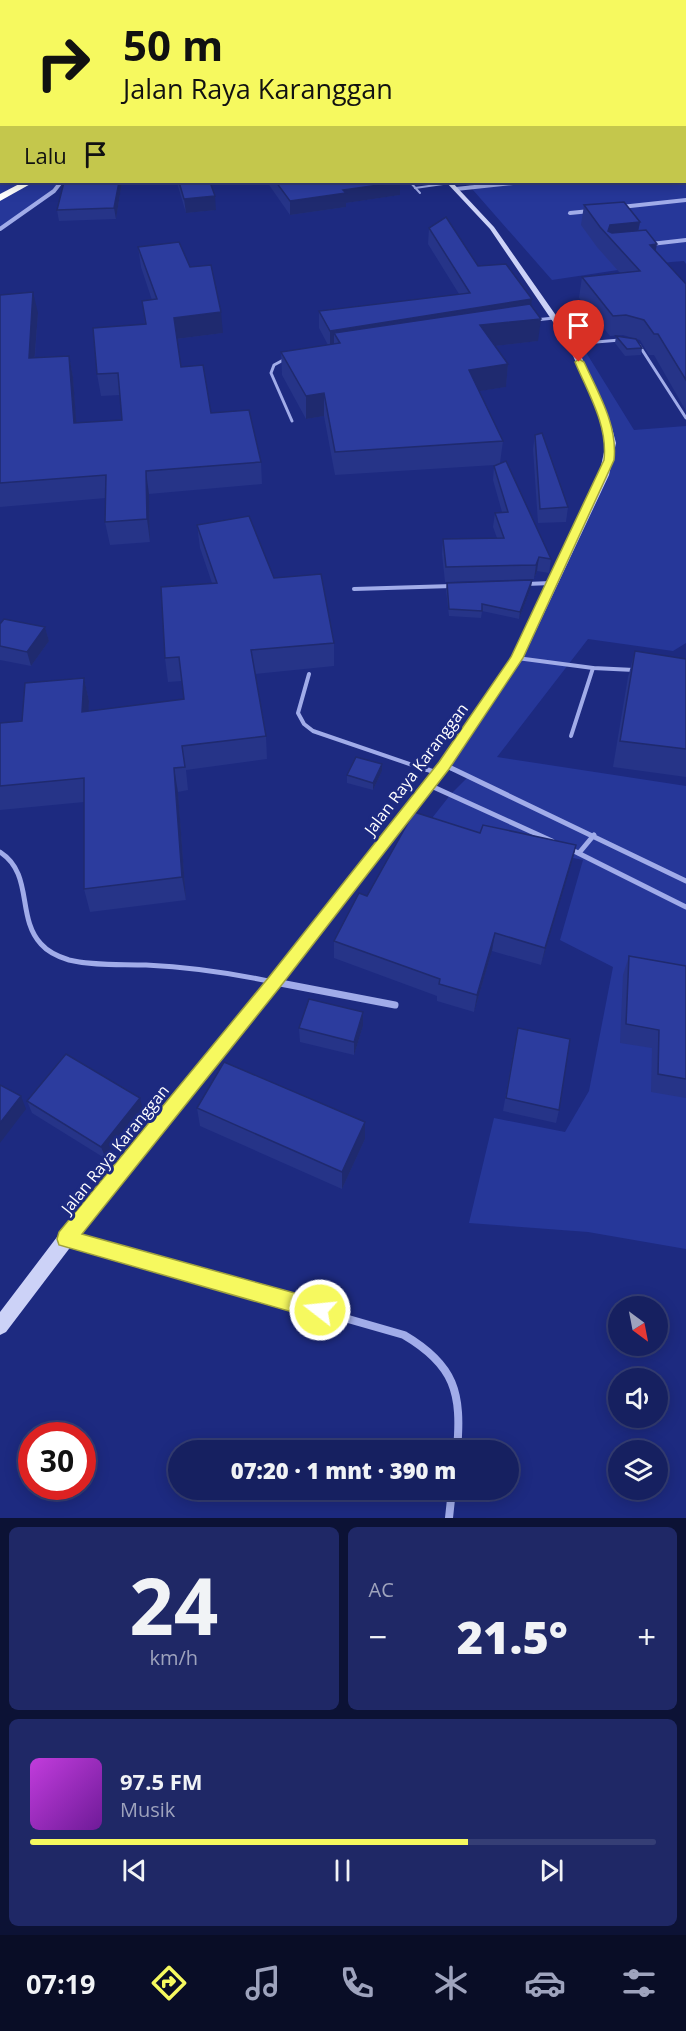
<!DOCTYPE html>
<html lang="id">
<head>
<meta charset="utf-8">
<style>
	body { margin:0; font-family:"Open Sans",sans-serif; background:#1f2866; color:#f1f3f6; height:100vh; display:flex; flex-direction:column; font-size:22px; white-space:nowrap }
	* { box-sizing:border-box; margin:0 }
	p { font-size:20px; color:#9ea3bd }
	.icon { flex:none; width:33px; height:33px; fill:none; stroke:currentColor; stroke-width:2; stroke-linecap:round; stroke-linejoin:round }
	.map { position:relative; height:1518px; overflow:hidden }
	.sheet { display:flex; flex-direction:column; gap:9px; padding:9px; background:#0c1235; flex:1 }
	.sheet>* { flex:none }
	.guide { position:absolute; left:0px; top:0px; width:687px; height:183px; box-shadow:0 3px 15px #0003,0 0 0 2px #353e75; background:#f6f95f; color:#111; overflow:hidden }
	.needle { width:39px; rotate:148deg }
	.buttons { position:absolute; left:608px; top:1296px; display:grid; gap:12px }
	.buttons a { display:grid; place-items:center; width:60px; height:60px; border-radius:50%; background:#162060; box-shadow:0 3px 15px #0003,0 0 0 2px #353e75; font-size:30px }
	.speed { position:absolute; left:18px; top:1422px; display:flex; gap:12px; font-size:30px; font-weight:700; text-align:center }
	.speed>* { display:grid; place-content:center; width:78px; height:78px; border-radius:50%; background:#162060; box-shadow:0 3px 15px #0003,0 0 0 2px #353e75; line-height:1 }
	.speed .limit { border:9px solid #d22; background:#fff; color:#111 }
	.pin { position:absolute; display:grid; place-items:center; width:51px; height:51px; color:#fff; margin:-62px -26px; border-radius:50% 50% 50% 0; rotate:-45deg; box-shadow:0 0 6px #0007 }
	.pin .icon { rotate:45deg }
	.me { position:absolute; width:66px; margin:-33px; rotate:286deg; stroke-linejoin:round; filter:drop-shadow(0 0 4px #0008) }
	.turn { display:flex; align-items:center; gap:21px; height:126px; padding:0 24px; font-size:27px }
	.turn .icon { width:78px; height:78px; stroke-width:2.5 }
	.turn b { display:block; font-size:42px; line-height:51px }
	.then { display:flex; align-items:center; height:57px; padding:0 24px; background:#0003; gap:12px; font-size:22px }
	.big { font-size:45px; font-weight:800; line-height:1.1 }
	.sheet .widget { flex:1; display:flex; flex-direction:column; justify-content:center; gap:9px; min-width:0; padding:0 21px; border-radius:9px; background:#1f2866 }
	.sheet .dial { align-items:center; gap:0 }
	.dial b { font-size:78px; line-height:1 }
	.song { display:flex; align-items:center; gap:18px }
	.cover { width:72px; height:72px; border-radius:9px; background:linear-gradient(135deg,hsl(290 70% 55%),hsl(280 70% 35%)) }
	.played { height:6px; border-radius:3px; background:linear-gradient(90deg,#f6f95f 70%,#353e75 70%) }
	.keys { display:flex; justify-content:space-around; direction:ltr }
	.heat { display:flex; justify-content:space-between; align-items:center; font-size:33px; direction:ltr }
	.sheet .tiles { flex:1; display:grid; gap:9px; grid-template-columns:1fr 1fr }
	.widget:last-child { grid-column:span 2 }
	.trip { position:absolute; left:168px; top:1440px; width:351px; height:60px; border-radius:30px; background:#162060; box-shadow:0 3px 15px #0003,0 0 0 2px #353e75; font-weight:800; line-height:60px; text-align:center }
	.menu { display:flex; height:96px; justify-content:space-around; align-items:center; background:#090d26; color:#9ea3bd }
	.menu .icon { width:42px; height:42px }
	.menu .on { color:#f6f95f }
	.menu b { font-size:27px; color:#f1f3f6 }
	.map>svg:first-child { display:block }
</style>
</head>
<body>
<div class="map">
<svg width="686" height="1518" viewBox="0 0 686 1518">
	<rect width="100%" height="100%" fill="#1d2a80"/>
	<g fill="#263799">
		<polygon points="248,0 504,0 258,2"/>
		<polygon points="686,51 686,264 684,261 671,262 552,280 466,182 686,182"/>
		<polygon points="0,81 2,182 61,182 54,191 0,229"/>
		<polygon points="583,343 587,354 634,430 686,426 686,643 673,651 588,639 497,757 686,786 686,1249 588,1232 469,1223 494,1118 565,1132 589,1091 613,967 560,940 583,860 425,827 451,794 469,776 444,766 517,658 604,475 611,443 572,344"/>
	</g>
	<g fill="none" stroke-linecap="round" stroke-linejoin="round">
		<g stroke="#a1ace9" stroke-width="2">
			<polyline points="195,2 199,0"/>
			<polyline points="410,182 420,193"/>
			<polyline points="415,188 450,183"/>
		</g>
		<g stroke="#a1ace9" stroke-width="3">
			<polyline points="535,320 554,318"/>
			<polyline points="572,344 620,340"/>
			<polyline points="639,345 686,418"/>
			<polyline points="287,358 274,365 271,373 292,421"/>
		</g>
		<g stroke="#a1ace9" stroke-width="4">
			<polyline points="526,584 551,583"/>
			<polyline points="354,589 452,586"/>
			<polyline points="517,658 593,668 634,670"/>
			<polyline points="309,674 298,713 304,724 313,731 427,770"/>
			<polyline points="571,736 593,668"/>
			<polyline points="445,766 455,770"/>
		</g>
		<g stroke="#a1ace9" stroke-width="5">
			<polyline points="423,768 437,773"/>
			<polyline points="451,768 686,881"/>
			<polyline points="429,785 552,841"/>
			<polyline points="570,849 686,907"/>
			<path d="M0 852C34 874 16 917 41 944 48 952 59 957 69 960 94 966 121 964 146 965 189 967 231 973 273 982"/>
			<polyline points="579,853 594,835"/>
		</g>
		<g stroke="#a1ace9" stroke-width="4">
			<polyline points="456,189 523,182"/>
			<polyline points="621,207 686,200"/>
			<polyline points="570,213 590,211"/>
			<polyline points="0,229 54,191 61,182"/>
			<polyline points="651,244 686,240"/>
		</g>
		<polyline stroke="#a1ace9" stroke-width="7" points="275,982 395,1005"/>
		<g stroke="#a1ace9" stroke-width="8">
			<path d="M69 1239 404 1335C455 1365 462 1393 457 1450"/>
			<polyline points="449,1518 452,1490"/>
		</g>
		<polygon fill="#ccd2f7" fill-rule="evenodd" points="446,182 452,182 494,227 576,344 612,428 616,443 609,475 523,658 448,769 280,986 72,1245 6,1332 0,1335 0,1312 60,1233 270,978 440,763 512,657 599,475 606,443 604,428 568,344 490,229"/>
		<g fill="#fff" fill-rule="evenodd">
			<rect x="0" y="54" width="2" height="5"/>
			<polygon points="0,78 2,79 2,84 0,84"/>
			<polygon points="2,172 2,179 0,179 0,173"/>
			<polygon points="23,182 34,182 0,201 0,194"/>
		</g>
	</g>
	<g fill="#263488">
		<polygon points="64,182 122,182 116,219 59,221 57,210"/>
		<polygon points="155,182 210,182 216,210 186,213 177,183 156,185"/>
		<polygon points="267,182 400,182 400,195 346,203 346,207 290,215"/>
		<polygon points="584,205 640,222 638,230 686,284 686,411 654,355 649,355 640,340 636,339 642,348 641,355 625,356 615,343 616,336 636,339 623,335 610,336 579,298 582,277 620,273 597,247 581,225"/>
		<polygon points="429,228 478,266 532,299 531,305 538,341 495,346 508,364 506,387 479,391 503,441 500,463 551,559 549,573 537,571 534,579 445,582 442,554 443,539 497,538 493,527 495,513 502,512 493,480 494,466 495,465 335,475 324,416 306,419 282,375 281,352 328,345 319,328 319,311 459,294 428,244"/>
		<polygon points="138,247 190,267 223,333 177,339 181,367 211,413 261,462 262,484 149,494 150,542 110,545 105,522 106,498 0,507 0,295 38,313 35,357 69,356 73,377 76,423 122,420 120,395 101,396 97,374 145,324 142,301 152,300 141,267"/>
		<polygon points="535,435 568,507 566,522 538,523 533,449"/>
		<polygon points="197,525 274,578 334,643 334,666 255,674 266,736 267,759 186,770 188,790 178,792 186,900 90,912 84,889 84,802 0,810 0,723 22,721 84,678 89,701 88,711 184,699 182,681 168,682 165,658 212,583 200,548"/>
		<polygon points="447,583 531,588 519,619 482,611 481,618 449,616 446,590"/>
		<polygon points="0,624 45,627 49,641 31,666 0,660"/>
		<polygon points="635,651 686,659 686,777 613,767 628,677"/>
		<polygon points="382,771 373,790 347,783 347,775"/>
		<polygon points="480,833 576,845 572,862 541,965 492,951 474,1012 437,1001 437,996 334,958 334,941 367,896"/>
		<polygon points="629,956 686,966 686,1098 651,1092 652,1048 620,1043 623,975"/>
		<polygon points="363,1026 354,1055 300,1042 299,1028"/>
		<polygon points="515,1041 559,1110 556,1123 503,1111"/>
		<polygon points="27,1101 143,1110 106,1159 32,1113"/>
		<polygon points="197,1108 365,1122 365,1139 342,1189 200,1126"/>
	</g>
	<g fill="#1f2a6f">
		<polygon points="119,182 122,182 116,219 114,208"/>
		<polygon points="156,182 177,182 177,183 156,185"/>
		<polygon points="400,182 400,195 346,203 346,207 290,215 290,201 343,190"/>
		<polygon points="215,196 216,210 186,213 184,199"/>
		<polygon points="640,222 636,242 615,244 608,231 610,225"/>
		<polygon points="657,244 653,264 650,245"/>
		<polygon points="33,292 38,313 33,379 29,358"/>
		<polygon points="532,299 530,316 334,333 334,347 330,348 330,331"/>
		<polygon points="221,312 223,333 176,339 174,318"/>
		<polygon points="541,319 538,341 478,348 480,325"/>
		<polygon points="69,356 73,377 78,446 74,423"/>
		<polygon points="508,364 506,387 467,393 469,370"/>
		<polygon points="324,393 324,416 306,419 306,396"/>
		<polygon points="146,471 149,494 150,542 147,519"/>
		<polygon points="539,557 537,571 534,579 536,565"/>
		<polygon points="532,580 531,588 519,619 520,612"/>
		<polygon points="45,627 49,641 31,666 27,652"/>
		<polygon points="84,678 89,701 87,736 82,712"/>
		<polygon points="382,764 382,771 373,790 373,783"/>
		<polygon points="174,768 178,792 186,900 182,877"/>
		<polygon points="576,845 572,862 541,965 545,948"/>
		<polygon points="495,933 492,951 474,1012 477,995"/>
		<polygon points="363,1012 363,1026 354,1055 354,1042"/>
		<polygon points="21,1096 26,1109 0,1143 0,1123"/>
		<polygon points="140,1098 143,1110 106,1159 101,1147"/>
		<polygon points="365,1122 365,1139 342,1189 342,1172"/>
	</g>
	<g fill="#2c3c9e" stroke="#1f2a6f" stroke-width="1.5">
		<polygon points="0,0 101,0 101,2 2,2 2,19 0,16"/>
		<polygon points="64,182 119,182 114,208 57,210"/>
		<polygon points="179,182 210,182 215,196 184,199"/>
		<polygon points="276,182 400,182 343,190 346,193 290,201"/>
		<polygon points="624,202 640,222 610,225 608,231 612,233 646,230 657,244 650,245 686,284 686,380 658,334 654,334 644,320 626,315 613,316 582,277 640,271 600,227 584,205"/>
		<polygon points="446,217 478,266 506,264 532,299 330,331 319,311 470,293 429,228"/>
		<polygon points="179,242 190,267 211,265 221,312 174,318 181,367 203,365 211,413 249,410 261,462 146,471 147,519 105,522 106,475 0,483 0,295 33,292 29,358 69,356 74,423 122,420 118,373 97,374 93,328 146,324 142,301 157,299 138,247"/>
		<polygon points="530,304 541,319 480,325 508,364 469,370 503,441 335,452 324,393 306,396 281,352 340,343 334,333"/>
		<polygon points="616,336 636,339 642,348 627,349"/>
		<polygon points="542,433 568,507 540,509 535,435"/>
		<polygon points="506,461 551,559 539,557 536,565 446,567 443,539 504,538 495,513 508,512 494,466"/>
		<polygon points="249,516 274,578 321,574 334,643 251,650 266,736 182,746 185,767 174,768 182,877 84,889 84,778 0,786 0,723 22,721 25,683 84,678 82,712 184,699 179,657 165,658 161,587 217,583 197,525"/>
		<polygon points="532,580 520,612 482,604 482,611 449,609 447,583"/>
		<polygon points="4,619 45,627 27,652 0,646 0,624"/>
		<polygon points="635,651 686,659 686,749 620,741"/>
		<polygon points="356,757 382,764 373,783 347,775"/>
		<polygon points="414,812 480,833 483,825 576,845 545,948 495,933 477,995 439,984 440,979 334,941 359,893 367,896"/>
		<polygon points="629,956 686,966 686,1079 658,1074 659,1030 626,1024"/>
		<polygon points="309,999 363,1012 354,1042 299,1028"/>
		<polygon points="518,1028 570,1039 559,1110 506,1098"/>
		<polygon points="66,1054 140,1098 101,1147 27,1101"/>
		<polygon points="224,1062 365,1122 342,1172 197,1108"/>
		<polygon points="0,1085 21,1096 0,1123"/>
	</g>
	<path fill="#f6f95f" stroke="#a0a23e" stroke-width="1.5" d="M579 359 584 362C598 393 618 425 614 460L523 658 449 769 280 987 82 1234 320 1300 327 1303 330 1310 327 1317 320 1320 59 1245 57 1239 59 1232 269 977 439 762 511 657 604 460C608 425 588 393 575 362Z"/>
	<g text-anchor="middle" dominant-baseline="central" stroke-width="6" stroke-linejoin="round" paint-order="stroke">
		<g font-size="16" fill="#fff" stroke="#1d2a80">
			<text transform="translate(416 769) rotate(-53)">Jalan Raya Karanggan</text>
			<text transform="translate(115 1149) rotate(-51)">Jalan Raya Karanggan</text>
		</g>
	</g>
</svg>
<div class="buttons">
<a><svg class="needle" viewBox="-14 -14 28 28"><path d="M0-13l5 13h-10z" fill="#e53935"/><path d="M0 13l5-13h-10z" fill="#9ea3bd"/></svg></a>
<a><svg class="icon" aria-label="sound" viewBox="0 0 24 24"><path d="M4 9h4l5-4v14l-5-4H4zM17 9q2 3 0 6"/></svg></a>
<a><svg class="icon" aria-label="layers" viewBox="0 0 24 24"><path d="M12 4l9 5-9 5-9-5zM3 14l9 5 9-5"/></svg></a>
</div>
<div class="speed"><div class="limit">30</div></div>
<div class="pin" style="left:579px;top:362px;background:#d93025"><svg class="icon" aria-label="arrive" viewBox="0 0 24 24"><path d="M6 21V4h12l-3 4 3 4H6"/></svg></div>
<svg class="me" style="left:320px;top:1310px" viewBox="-20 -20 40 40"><circle r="17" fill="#f6f95f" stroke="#fff" stroke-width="3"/><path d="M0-11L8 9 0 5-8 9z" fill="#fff"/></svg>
<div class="trip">07:20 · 1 mnt · 390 m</div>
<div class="guide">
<div class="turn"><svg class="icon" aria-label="right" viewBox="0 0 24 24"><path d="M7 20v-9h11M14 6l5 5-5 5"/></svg><div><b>50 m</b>Jalan Raya Karanggan</div></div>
<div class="then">Lalu<svg class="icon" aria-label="arrive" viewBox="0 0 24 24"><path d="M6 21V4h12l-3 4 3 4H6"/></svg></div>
</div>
</div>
<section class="sheet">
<div class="tiles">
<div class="widget dial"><b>24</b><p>km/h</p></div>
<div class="widget"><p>AC</p>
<div class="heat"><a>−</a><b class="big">21.5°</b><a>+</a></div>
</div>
<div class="widget">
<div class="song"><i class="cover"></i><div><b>97.5 FM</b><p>Musik</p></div></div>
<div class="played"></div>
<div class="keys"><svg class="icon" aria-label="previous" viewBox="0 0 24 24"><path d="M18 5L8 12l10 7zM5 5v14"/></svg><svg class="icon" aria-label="pause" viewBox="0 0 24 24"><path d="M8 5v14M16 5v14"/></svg><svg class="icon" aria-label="next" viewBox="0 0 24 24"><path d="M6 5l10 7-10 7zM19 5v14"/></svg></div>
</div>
</div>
</section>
<nav class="menu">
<b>07:19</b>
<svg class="icon on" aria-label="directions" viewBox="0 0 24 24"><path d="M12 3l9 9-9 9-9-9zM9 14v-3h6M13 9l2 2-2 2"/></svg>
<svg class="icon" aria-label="music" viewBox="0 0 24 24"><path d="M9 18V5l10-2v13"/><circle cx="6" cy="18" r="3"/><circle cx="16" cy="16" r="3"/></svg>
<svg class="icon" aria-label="phone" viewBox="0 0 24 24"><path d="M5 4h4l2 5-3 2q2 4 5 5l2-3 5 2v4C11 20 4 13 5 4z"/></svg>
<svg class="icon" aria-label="climate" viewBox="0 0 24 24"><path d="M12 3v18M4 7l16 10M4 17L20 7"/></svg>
<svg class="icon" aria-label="car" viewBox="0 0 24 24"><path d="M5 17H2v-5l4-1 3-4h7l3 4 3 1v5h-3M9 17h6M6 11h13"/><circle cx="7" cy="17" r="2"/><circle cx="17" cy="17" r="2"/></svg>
<svg class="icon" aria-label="filters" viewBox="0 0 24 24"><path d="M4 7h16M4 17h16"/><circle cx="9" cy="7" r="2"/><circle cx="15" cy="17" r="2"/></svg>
</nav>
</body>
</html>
